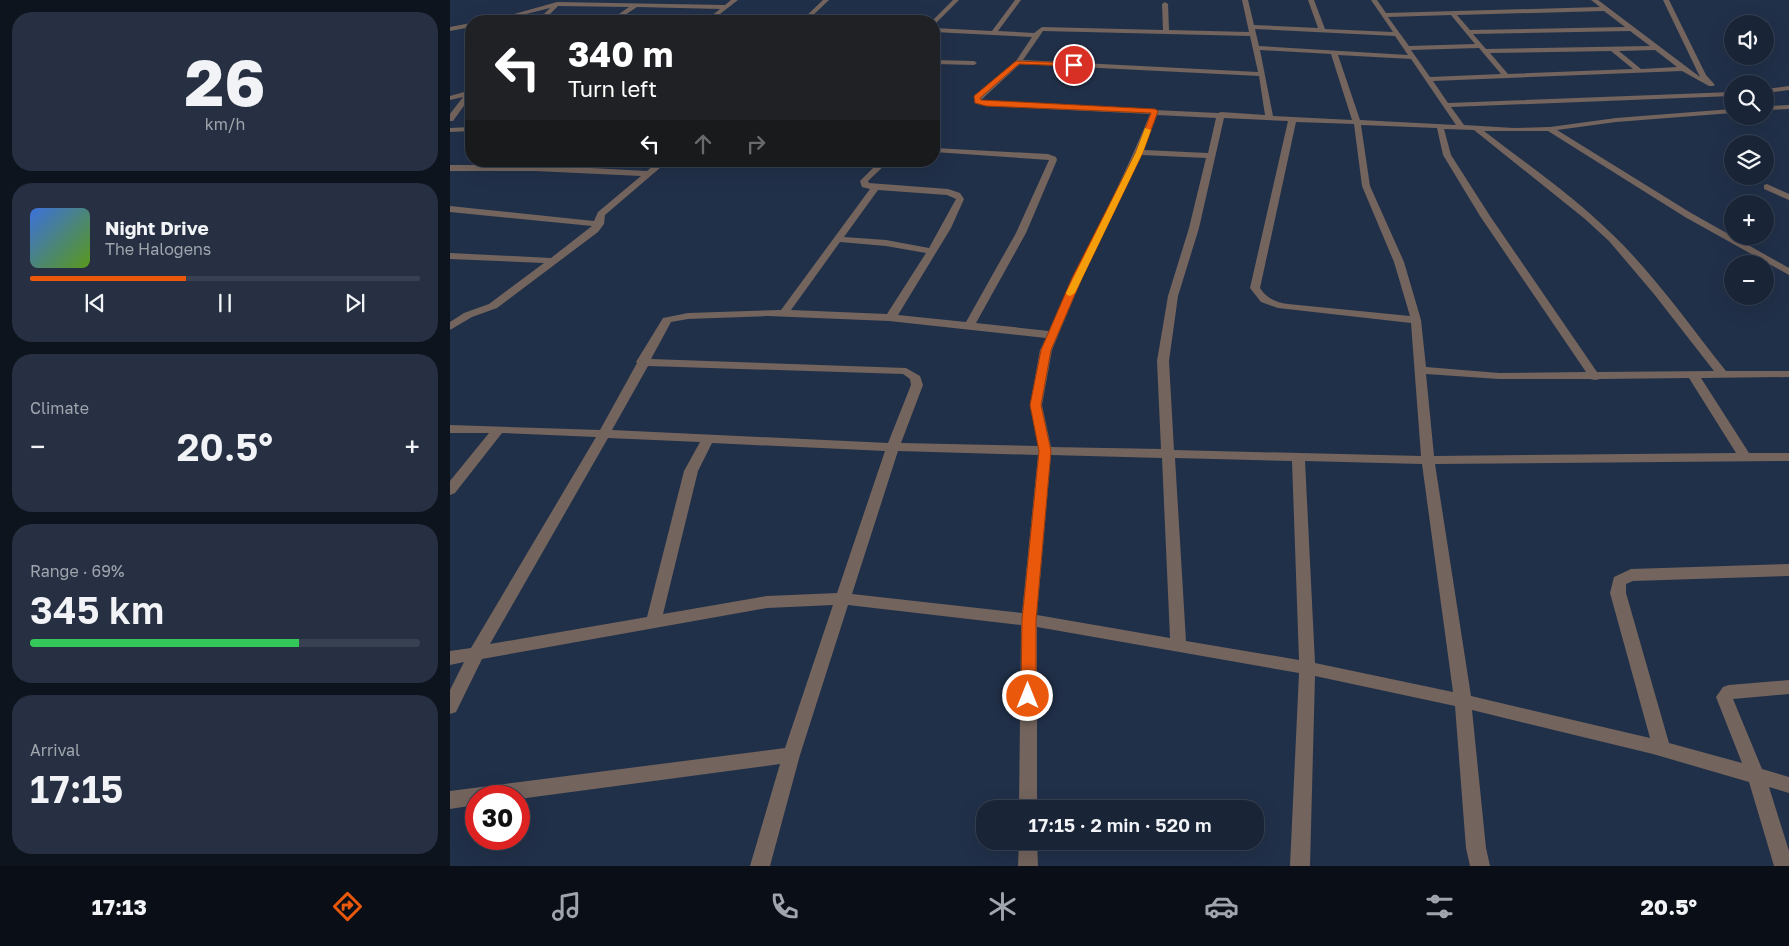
<!DOCTYPE html>
<html lang="en">
<head>
<meta charset="utf-8">
<style>
	body { margin:0; font-family:"Golos Text",sans-serif; background:#263042; color:#f1f3f6; height:100vh; display:flex; flex-direction:column; font-size:19px; white-space:nowrap }
	* { box-sizing:border-box; margin:0 }
	p { font-size:16px; color:#9fa4ad }
	.icon { flex:none; width:28px; height:28px; fill:none; stroke:currentColor; stroke-width:2; stroke-linecap:round; stroke-linejoin:round }
	.map { position:relative; flex:1; overflow:hidden }
	.sheet { display:flex; flex-direction:column; gap:12px; padding:12px; background:#0e141e; width:450px }
	.sheet>* { flex:none }
	.guide { position:absolute; left:15px; top:15px; width:475px; height:152px; border-radius:20px; box-shadow:0 5px 20px #0002,0 0 0 1px #374152; background:#202124; color:#fff; overflow:hidden }
	.controls { position:absolute; left:1274px; top:15px; display:grid; gap:10px }
	.controls a { display:grid; place-items:center; width:50px; height:50px; border-radius:50%; background:#192437; box-shadow:0 5px 20px #0002,0 0 0 1px #374152; font-size:25px }
	.speed { position:absolute; left:15px; top:785px; display:flex; gap:10px; font-size:25px; font-weight:700; text-align:center }
	.speed>* { display:grid; place-content:center; width:65px; height:65px; border-radius:50%; background:#192437; box-shadow:0 5px 20px #0002,0 0 0 1px #374152; line-height:1 }
	.speed .limit { border:8px solid #d22; background:#fff; color:#111 }
	.pin { position:absolute; display:grid; place-items:center; width:42px; height:42px; color:#fff; margin:-21px; border:2px solid #fff; border-radius:50%; box-shadow:0 1px 5px #0007 }
	.me { position:absolute; width:55px; margin:-28px; rotate:0deg; stroke-linejoin:round; filter:drop-shadow(0 0 4px #0008) }
	.turn { display:flex; align-items:center; gap:18px; height:105px; padding:0 20px; font-size:22px }
	.turn .icon { width:65px; height:65px; stroke-width:2.5 }
	.turn b { display:block; font-size:35px; line-height:42px }
	.lanes { display:flex; align-items:center; height:48px; padding:0 20px; background:#0003; justify-content:center; gap:25px; direction:ltr }
	.lanes .off { opacity:.35 }
	.big { font-size:38px; font-weight:600; line-height:1.1 }
	.sheet .card { flex:1; display:flex; flex-direction:column; justify-content:center; gap:8px; min-width:0; padding:0 18px; border-radius:20px; background:#263042 }
	.sheet .dial { align-items:center; gap:0 }
	.dial b { font-size:65px; line-height:1 }
	.song { display:flex; align-items:center; gap:15px }
	.cover { width:60px; height:60px; border-radius:8px; background:linear-gradient(135deg,hsl(220 70% 55%),hsl(90 70% 35%)) }
	.played { height:5px; border-radius:2px; background:linear-gradient(90deg,#ea580c 40%,#374152 40%) }
	.keys { display:flex; justify-content:space-around; direction:ltr }
	.heat { display:flex; justify-content:space-between; align-items:center; font-size:28px; direction:ltr }
	.charge { height:8px; border-radius:4px; background:linear-gradient(90deg,#34c759 69%,#374152 0) }
	.trip { position:absolute; left:526px; top:800px; width:288px; height:50px; border-radius:20px; background:#192437; box-shadow:0 5px 20px #0002,0 0 0 1px #374152; font-weight:600; line-height:50px; text-align:center }
	.tabs { display:flex; height:80px; justify-content:space-around; align-items:center; background:#0a0e16; color:#9fa4ad }
	.tabs .icon { width:35px; height:35px }
	.tabs .selected { color:#ea580c }
	.tabs b { font-size:22px; color:#f1f3f6 }
	main { display:flex; flex:1; min-height:0 }
	.map>svg:first-child { display:block }
</style>
</head>
<body>
<main>
<section class="sheet">
<div class="card dial"><b>26</b><p>km/h</p></div>
<div class="card">
<div class="song"><i class="cover"></i><div><b>Night Drive</b><p>The Halogens</p></div></div>
<div class="played"></div>
<div class="keys"><svg class="icon" aria-label="previous" viewBox="0 0 24 24"><path d="M18 5L8 12l10 7zM5 5v14"/></svg><svg class="icon" aria-label="pause" viewBox="0 0 24 24"><path d="M8 5v14M16 5v14"/></svg><svg class="icon" aria-label="next" viewBox="0 0 24 24"><path d="M6 5l10 7-10 7zM19 5v14"/></svg></div>
</div>
<div class="card"><p>Climate</p>
<div class="heat"><a>−</a><b class="big">20.5°</b><a>+</a></div>
</div>
<div class="card"><p>Range · 69%</p><b class="big">345 km</b><div class="charge"></div></div>
<div class="card"><p>Arrival</p><b class="big">17:15</b></div>
</section>
<div class="map">
<svg width="1339" height="866" viewBox="0 0 1339 866">
	<rect width="100%" height="100%" fill="#213049"/>
	<g fill="none" stroke-linecap="round" stroke-linejoin="round">
		<g fill="#73645d" fill-rule="evenodd">
			<polygon points="281,0 288,0 261,21 255,21 270,9 187,7 166,21 159,21 179,7 108,6 93,21 87,21 100,8 48,21 39,21 107,2 275,5"/>
			<polygon points="373,0 379,0 357,21 351,21"/>
			<polygon points="503,0 509,0 484,25 482,21"/>
			<path d="M565 0H571L548 31 584 33 592 27 713 30 712 4 715 2 718 4 719 30 799 32 792 0H798L804 25 868 28 858 0H864L875 29 943 32 921 0H927L936 13 1150 7 1141 0H1148L1250 77 1213 0H1219L1256 75 1265 85 1263 86H1259L1232 71 983 81 998 103 1282 92V96L1001 107 1014 125 1064 128 1100 127 1166 118 1282 109V113L1166 122 1107 130 1241 213 1339 268V275L1235 217 1098 131H1034C1078 165 1125 197 1164 236 1206 277 1240 326 1276 371H1339V377L1251 378 1299 453H1339V461L985 464 1021 696 1200 738 1160 593 1164 577 1181 569 1339 564V576L1183 581 1176 584V593L1219 743 1292 763 1266 697 1273 687 1279 685 1339 680V694L1283 699 1312 769 1339 777V793L1319 787 1339 851V866H1324L1299 782 1203 754 1022 710 1036 848 1040 866H1020L1016 848 1005 706 865 676 860 866H840L849 673 587 627V809H569L571 625 398 605 350 755 320 866H300L330 764 69 799V796H26V805L0 809V791L335 748 383 605 317 608 32 659 6 712 0 714V690L14 662 0 665V651L21 648 146 437 52 433 5 493 0 495V481L39 433H0V425L150 430 187 363 186 362 213 318 238 313 331 310 420 189 412 187 410 181 430 161H439L418 181 419 183 498 189 510 193 514 199 501 228 448 315 516 322 566 233 599 160 484 152V148L598 154 606 157 607 160 576 233 526 323 599 331C631 258 670 188 700 114L536 106 525 103 524 96 566 61 582 37 484 32V28L542 31ZM1154 11 1175 27 1020 30 1007 15ZM1001 15 1025 44 959 46 938 17ZM805 29 945 36 958 55 809 46ZM593 31 800 36 808 72 573 60ZM1180 31 1200 46 1036 49 1023 34ZM1029 48 1051 74 980 77 961 50ZM810 50 881 54 902 120 823 116ZM1205 50 1227 67 1191 69 1169 51ZM1161 51 1183 69 1058 74 1040 53ZM888 55 961 59 1006 125 910 120ZM570 64 809 76 815 115 771 112 768 113 537 102 531 100ZM707 115 766 118 758 153 694 150ZM774 118 838 121 800 288 811 302 828 308 961 323 971 456 724 450 719 361 728 296 749 228ZM846 122 904 124 912 186 944 262 960 316 838 304C826 302 817 299 810 288ZM911 125 987 128 993 155 1030 216 1136 372 1049 373 976 367 971 320 954 262 920 186ZM994 129 1024 130 1135 219 1159 241 1204 294 1264 371 1147 372 1040 216 1001 155ZM692 155 756 158 739 228 718 296 707 361 711 449 601 447 592 405 602 350 632 278ZM428 190 497 195 506 199 479 248 436 240 394 237ZM390 242 436 246 476 253 437 314 341 310ZM318 316 439 321 596 338 590 350 580 405 588 446 451 443 473 385 470 376 456 368 201 359 221 322 238 319ZM198 366 453 374 460 379 461 385 438 443 162 430ZM976 374 1049 379H1140L1145 380 1150 379 1239 378 1286 453 984 456ZM158 438 250 442 234 471 197 617 40 644ZM262 443 435 451 387 593 317 596 213 614 248 471ZM448 451 588 455 572 613 402 594ZM601 455 712 458 720 638 587 615ZM725 458 842 461 849 660 736 641ZM855 461 972 464 1003 692 865 663Z"/>
			<polygon points="21,23 21,27 0,31 0,27"/>
			<polygon points="484,60 524,61 527,63 524,65 484,64"/>
			<polygon points="1339,86 1339,90 1315,93 1315,89"/>
			<polygon points="21,90 21,96 3,121 0,121 0,114 13,97 0,100 0,96"/>
			<polygon points="1339,105 1339,109 1315,110 1315,106"/>
			<polygon points="21,127 21,131 0,132 0,128"/>
			<polygon points="209,161 218,161 155,215 154,224 148,232 47,308 22,317 0,330 0,322 14,313 39,304 94,263 0,259 0,253 101,258 142,226 0,212 0,206 144,221 148,212 191,176 85,171 0,171 0,165 85,165 197,171"/>
			<polygon points="1317,184 1339,194 1339,200 1314,189 1314,185"/>
			<polygon points="569,841 587,841 588,866 568,866"/>
		</g>
	</g>
	<polygon fill="#ea580c" stroke="#983908" points="566,61 624,63 627,65 624,66 569,64 530,98 531,100 705,109 708,111 693,152 632,278 601,350 591,405 601,451 586,620 586,696 584,700 578,702 573,700 571,696 572,620 589,451 580,405 591,350 622,278 686,152 701,113 536,106 525,103 524,96"/>
	<polygon fill="#f59e0b" points="695,128 701,130 693,152 625,293 620,296 617,295 616,293 686,152"/>
</svg>
<div class="controls">
<a><svg class="icon" aria-label="sound" viewBox="0 0 24 24"><path d="M4 9h4l5-4v14l-5-4H4zM17 9q2 3 0 6"/></svg></a>
<a><svg class="icon" aria-label="search" viewBox="0 0 24 24"><circle cx="10" cy="10" r="6"/><path d="M15 15l6 6"/></svg></a>
<a><svg class="icon" aria-label="layers" viewBox="0 0 24 24"><path d="M12 4l9 5-9 5-9-5zM3 14l9 5 9-5"/></svg></a>
<a>+</a>
<a>−</a>
</div>
<div class="speed"><div class="limit">30</div></div>
<div class="pin" style="left:624px;top:65px;background:#d93025"><svg class="icon" aria-label="arrive" viewBox="0 0 24 24"><path d="M6 21V4h12l-3 4 3 4H6"/></svg></div>
<svg class="me" style="left:578px;top:696px" viewBox="-20 -20 40 40"><circle r="17" fill="#ea580c" stroke="#fff" stroke-width="3"/><path d="M0-11L8 9 0 5-8 9z" fill="#fff"/></svg>
<div class="trip">17:15 · 2 min · 520 m</div>
<div class="guide">
<div class="turn"><svg class="icon" aria-label="left" viewBox="0 0 24 24"><path d="M17 20v-9H6M10 6l-5 5 5 5"/></svg><div><b>340 m</b>Turn left</div></div>
<div class="lanes"><svg class="icon" aria-label="left" viewBox="0 0 24 24"><path d="M17 20v-9H6M10 6l-5 5 5 5"/></svg><svg class="icon off" aria-label="ahead" viewBox="0 0 24 24"><path d="M12 20V5M6 11l6-6 6 6"/></svg><svg class="icon off" aria-label="right" viewBox="0 0 24 24"><path d="M7 20v-9h11M14 6l5 5-5 5"/></svg></div>
</div>
</div>
</main>
<nav class="tabs">
<b>17:13</b>
<svg class="icon selected" aria-label="directions" viewBox="0 0 24 24"><path d="M12 3l9 9-9 9-9-9zM9 14v-3h6M13 9l2 2-2 2"/></svg>
<svg class="icon" aria-label="music" viewBox="0 0 24 24"><path d="M9 18V5l10-2v13"/><circle cx="6" cy="18" r="3"/><circle cx="16" cy="16" r="3"/></svg>
<svg class="icon" aria-label="phone" viewBox="0 0 24 24"><path d="M5 4h4l2 5-3 2q2 4 5 5l2-3 5 2v4C11 20 4 13 5 4z"/></svg>
<svg class="icon" aria-label="climate" viewBox="0 0 24 24"><path d="M12 3v18M4 7l16 10M4 17L20 7"/></svg>
<svg class="icon" aria-label="car" viewBox="0 0 24 24"><path d="M5 17H2v-5l4-1 3-4h7l3 4 3 1v5h-3M9 17h6M6 11h13"/><circle cx="7" cy="17" r="2"/><circle cx="17" cy="17" r="2"/></svg>
<svg class="icon" aria-label="filters" viewBox="0 0 24 24"><path d="M4 7h16M4 17h16"/><circle cx="9" cy="7" r="2"/><circle cx="15" cy="17" r="2"/></svg>
<b>20.5°</b>
</nav>
</body>
</html>
